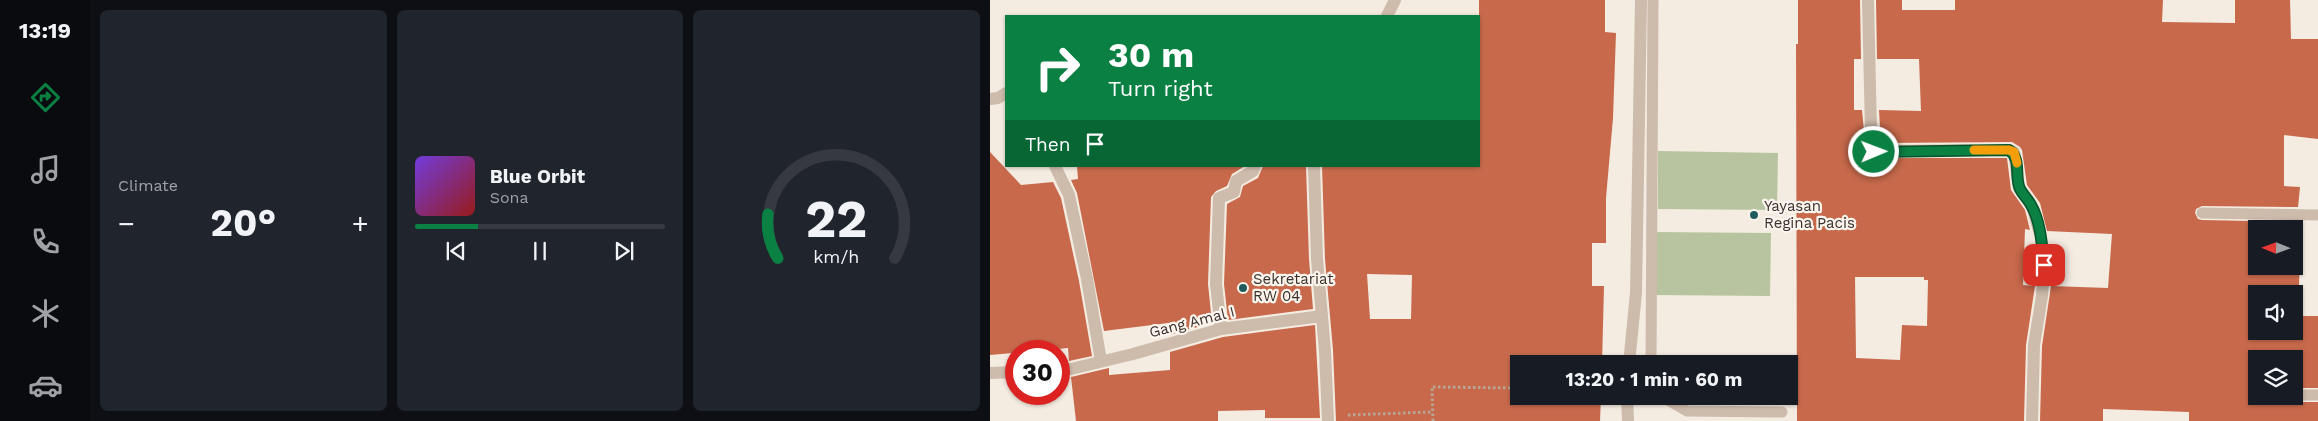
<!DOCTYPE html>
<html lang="en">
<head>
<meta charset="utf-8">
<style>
	body { margin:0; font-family:"Work Sans",sans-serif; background:#20242c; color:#f1f3f6; height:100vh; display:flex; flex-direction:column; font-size:19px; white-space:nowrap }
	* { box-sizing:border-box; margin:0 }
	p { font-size:16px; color:#9ea1a6 }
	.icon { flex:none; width:28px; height:28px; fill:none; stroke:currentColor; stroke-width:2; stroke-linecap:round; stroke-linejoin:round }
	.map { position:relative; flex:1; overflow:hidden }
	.drawer { display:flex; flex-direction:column; gap:10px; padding:10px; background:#0d0f14; width:900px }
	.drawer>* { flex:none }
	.top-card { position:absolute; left:15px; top:15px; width:475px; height:152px; border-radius:0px; box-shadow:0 1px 4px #0004; background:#0b8043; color:#fff; overflow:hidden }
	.needle { width:32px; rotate:271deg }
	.tools { position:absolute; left:1258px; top:220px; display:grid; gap:10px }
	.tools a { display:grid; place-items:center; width:55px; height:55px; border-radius:0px; background:#171b24; box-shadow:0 1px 4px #0004; font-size:25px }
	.speed { position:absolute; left:15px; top:340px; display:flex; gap:10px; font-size:25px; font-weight:700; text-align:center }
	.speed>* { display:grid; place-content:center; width:65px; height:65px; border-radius:50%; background:#171b24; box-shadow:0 1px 4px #0004; line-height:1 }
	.speed .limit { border:8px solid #d22; background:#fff; color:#111 }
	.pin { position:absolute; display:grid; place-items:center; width:42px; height:42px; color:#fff; margin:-21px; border-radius:10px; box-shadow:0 2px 8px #0006 }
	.me { position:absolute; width:55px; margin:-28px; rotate:89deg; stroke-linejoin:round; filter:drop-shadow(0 0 4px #0008) }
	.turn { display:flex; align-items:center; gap:18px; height:105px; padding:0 20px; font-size:22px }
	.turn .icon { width:65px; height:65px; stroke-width:2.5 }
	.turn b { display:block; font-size:35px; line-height:42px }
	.then { display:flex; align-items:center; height:48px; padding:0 20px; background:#0003; gap:10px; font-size:19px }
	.big { font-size:38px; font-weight:700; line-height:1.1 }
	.drawer .widget { flex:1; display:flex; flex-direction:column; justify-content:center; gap:8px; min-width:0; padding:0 18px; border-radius:8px; background:#20242c }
	.drawer .dial { align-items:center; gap:0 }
	.dial svg { height:130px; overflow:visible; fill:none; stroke:#363941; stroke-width:7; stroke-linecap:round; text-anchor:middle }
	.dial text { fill:#f1f3f6; stroke:none }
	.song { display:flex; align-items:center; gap:15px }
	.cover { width:60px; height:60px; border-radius:8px; background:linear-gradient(135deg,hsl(260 70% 55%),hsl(0 70% 35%)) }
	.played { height:5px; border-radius:2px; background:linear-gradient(90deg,#0b8043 25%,#363941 25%) }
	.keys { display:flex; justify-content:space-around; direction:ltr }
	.heat { display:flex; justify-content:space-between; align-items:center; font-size:28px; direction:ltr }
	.drawer .tiles { flex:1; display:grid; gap:10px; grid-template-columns:repeat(3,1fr) }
	.trip { position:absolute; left:520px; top:355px; width:288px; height:50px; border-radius:0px; background:#171b24; box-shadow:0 1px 4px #0004; font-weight:700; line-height:50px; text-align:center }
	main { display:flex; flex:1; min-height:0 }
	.tab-bar { display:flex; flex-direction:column; width:90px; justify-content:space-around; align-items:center; background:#090b0e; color:#9ea1a6 }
	.tab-bar .icon { width:35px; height:35px }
	.tab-bar .active { color:#0b8043 }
	.tab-bar b { font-size:22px; color:#f1f3f6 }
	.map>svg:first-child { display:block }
</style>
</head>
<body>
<main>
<nav class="tab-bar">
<b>13:19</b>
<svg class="icon active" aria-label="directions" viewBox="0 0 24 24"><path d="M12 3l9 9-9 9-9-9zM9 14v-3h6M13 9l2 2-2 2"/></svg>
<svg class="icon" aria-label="music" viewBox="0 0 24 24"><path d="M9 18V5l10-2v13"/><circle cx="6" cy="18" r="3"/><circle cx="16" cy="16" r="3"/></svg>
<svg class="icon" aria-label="phone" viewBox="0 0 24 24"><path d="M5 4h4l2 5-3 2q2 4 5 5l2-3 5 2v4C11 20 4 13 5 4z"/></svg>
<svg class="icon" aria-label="climate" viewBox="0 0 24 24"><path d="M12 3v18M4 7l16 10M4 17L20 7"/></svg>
<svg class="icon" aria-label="car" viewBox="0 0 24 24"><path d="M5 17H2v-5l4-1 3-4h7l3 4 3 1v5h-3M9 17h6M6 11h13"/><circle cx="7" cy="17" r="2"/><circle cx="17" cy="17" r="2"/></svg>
</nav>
<section class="drawer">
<div class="tiles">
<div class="widget"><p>Climate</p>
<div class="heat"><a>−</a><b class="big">20°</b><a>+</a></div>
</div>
<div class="widget">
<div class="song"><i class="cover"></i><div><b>Blue Orbit</b><p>Sona</p></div></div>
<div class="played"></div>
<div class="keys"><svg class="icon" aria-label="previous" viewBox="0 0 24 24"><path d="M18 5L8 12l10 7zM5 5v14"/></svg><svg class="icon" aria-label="pause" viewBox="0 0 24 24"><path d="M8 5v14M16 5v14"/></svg><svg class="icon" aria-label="next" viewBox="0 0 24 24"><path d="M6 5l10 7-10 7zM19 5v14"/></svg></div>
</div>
<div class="widget dial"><svg viewBox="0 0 100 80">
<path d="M14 69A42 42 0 1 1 86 69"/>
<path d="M14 69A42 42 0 0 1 8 42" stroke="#0b8043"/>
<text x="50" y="56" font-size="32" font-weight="700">22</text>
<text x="50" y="72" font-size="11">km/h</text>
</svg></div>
</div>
</section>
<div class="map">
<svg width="1328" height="421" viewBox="0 0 1328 421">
	<rect width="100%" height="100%" fill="#f4ebe1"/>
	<g fill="#b8c4a0">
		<polygon points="668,151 788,153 787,210 668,209"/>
		<polygon points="663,232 781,233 780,296 662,295"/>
	</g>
	<g fill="#c8694b" fill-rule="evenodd">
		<path d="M489 0H615V32L626 33 623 118 616 198V243H602V286H614L612 364H529V396H611L610 421H346L343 350 335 259 332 166H489ZM377 274 422 275 421 319H380Z"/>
		<path d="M808 0H870L871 59H864V110H872L876 152 880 158H1017L1021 190 1035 210 1040 230 1035 229 1033 285 1045 286 1036 345 1034 421H807L806 44H808ZM865 277H934V280H938L937 326 912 325 910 360 866 358Z"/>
		<path d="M886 0H912V10H965V0H1173L1172 22 1245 23V0H1300L1301 39H1328V139L1294 135V186L1310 187 1308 207 1212 206 1206 209 1205 213 1208 219 1212 220 1307 222 1304 251V229H1266V266H1304V254H1310L1308 316H1328V388H1304V359H1266V396H1297L1304 402H1328V421H1199V412L1113 409V421H1050L1052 346 1061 286 1118 288 1122 234 1057 231 1050 203 1037 185 1032 150 1030 147 1022 142 891 143 889 110 931 111 929 59H887ZM1266 294H1304V331H1266Z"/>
		<polygon points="0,152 31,185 63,182 71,198 89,281 102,356 79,361 78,348 0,355"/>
		<polygon points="87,166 255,166 242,174 237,186 226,191 221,197 218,284 222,323 179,335 178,323 114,331 87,193 81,180 88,179"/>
		<polygon points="273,166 316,166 319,259 323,309 238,320 234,284 237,204 250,197 253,186 268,178"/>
		<polygon points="325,325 330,418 275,418 275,410 228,411 228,421 86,421 81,377 119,368 119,375 180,370 180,352 233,337"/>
	</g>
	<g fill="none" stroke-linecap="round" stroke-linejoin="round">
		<g stroke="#b9a596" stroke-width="3" stroke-dasharray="2.5 2.5" stroke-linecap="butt">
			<polyline points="358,415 442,412"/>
			<polyline points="443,421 442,387 529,388"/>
		</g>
		<g stroke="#cdbbac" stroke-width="11">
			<polyline points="1212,213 1328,215"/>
			<polyline points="661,364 663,0"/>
			<polyline points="1304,395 1328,395"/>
			<polyline points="671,396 697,411 792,412"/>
		</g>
		<g stroke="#cdbbac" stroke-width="12">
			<polyline points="878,0 881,131 884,151 1019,150 1024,152 1029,188 1042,206 1051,238 1054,265 1052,296 1044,345 1042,421"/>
			<polyline points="397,16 405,0"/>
			<polyline points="0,99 8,98 16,93"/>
			<polyline points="65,166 79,195 97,279 111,361"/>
			<polyline points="324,166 327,259 335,351 338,421"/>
			<polyline points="231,329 226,284 229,198 244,192 246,181 263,171 265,166"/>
			<polyline points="639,364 646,293 651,0"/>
			<polyline points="69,369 81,369 143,354 231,329 332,316"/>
			<polyline points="0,373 26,372"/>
			<polyline points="637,396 638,421"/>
		</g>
	</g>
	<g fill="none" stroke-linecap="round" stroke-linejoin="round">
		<defs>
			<path id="route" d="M884 152 1019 150C1032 159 1024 177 1030 189 1033 195 1038 199 1041 205 1051 222 1052 246 1054 265"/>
		</defs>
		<use href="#route" stroke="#07532c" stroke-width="12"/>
		<use href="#route" stroke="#0b8043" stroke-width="9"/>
		<polyline stroke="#f59e0b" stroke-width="9" points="984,150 1019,150 1024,152 1027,163"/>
	</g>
	<g fill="#1f5a5e" stroke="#fbf5ee" stroke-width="2">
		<circle cx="764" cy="215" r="5"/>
		<circle cx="253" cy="288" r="5"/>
	</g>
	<g text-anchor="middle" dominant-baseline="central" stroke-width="4.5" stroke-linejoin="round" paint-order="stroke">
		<g font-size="15" fill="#3b302b" stroke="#fbf5ee" text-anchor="start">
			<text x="774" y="206">Yayasan<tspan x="774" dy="17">Regina Pacis</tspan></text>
			<text x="263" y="279">Sekretariat<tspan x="263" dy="17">RW 04</tspan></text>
		</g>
		<g font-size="15" fill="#3b302b" stroke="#fbf5ee">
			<text transform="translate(202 322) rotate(-14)">Gang Amal I</text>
		</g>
	</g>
</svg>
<div class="tools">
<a><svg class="needle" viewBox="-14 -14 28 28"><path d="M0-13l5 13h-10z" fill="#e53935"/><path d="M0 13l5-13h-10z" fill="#9ea1a6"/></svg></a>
<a><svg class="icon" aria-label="sound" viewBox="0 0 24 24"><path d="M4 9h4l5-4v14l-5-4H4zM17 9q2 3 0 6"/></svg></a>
<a><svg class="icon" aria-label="layers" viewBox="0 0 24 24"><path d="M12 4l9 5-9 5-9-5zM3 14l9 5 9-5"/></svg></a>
</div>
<div class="speed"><div class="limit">30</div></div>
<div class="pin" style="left:1054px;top:265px;background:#d93025"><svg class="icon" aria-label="arrive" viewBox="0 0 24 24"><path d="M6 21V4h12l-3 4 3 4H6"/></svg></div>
<svg class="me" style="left:884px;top:152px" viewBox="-20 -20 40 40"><circle r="17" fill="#0b8043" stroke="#fff" stroke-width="3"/><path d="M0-11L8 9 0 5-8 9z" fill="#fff"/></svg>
<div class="trip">13:20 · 1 min · 60 m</div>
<div class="top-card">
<div class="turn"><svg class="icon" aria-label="right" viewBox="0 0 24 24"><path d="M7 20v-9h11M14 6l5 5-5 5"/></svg><div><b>30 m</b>Turn right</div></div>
<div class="then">Then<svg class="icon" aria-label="arrive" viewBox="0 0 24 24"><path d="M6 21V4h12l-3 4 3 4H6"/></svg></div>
</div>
</div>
</main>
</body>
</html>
